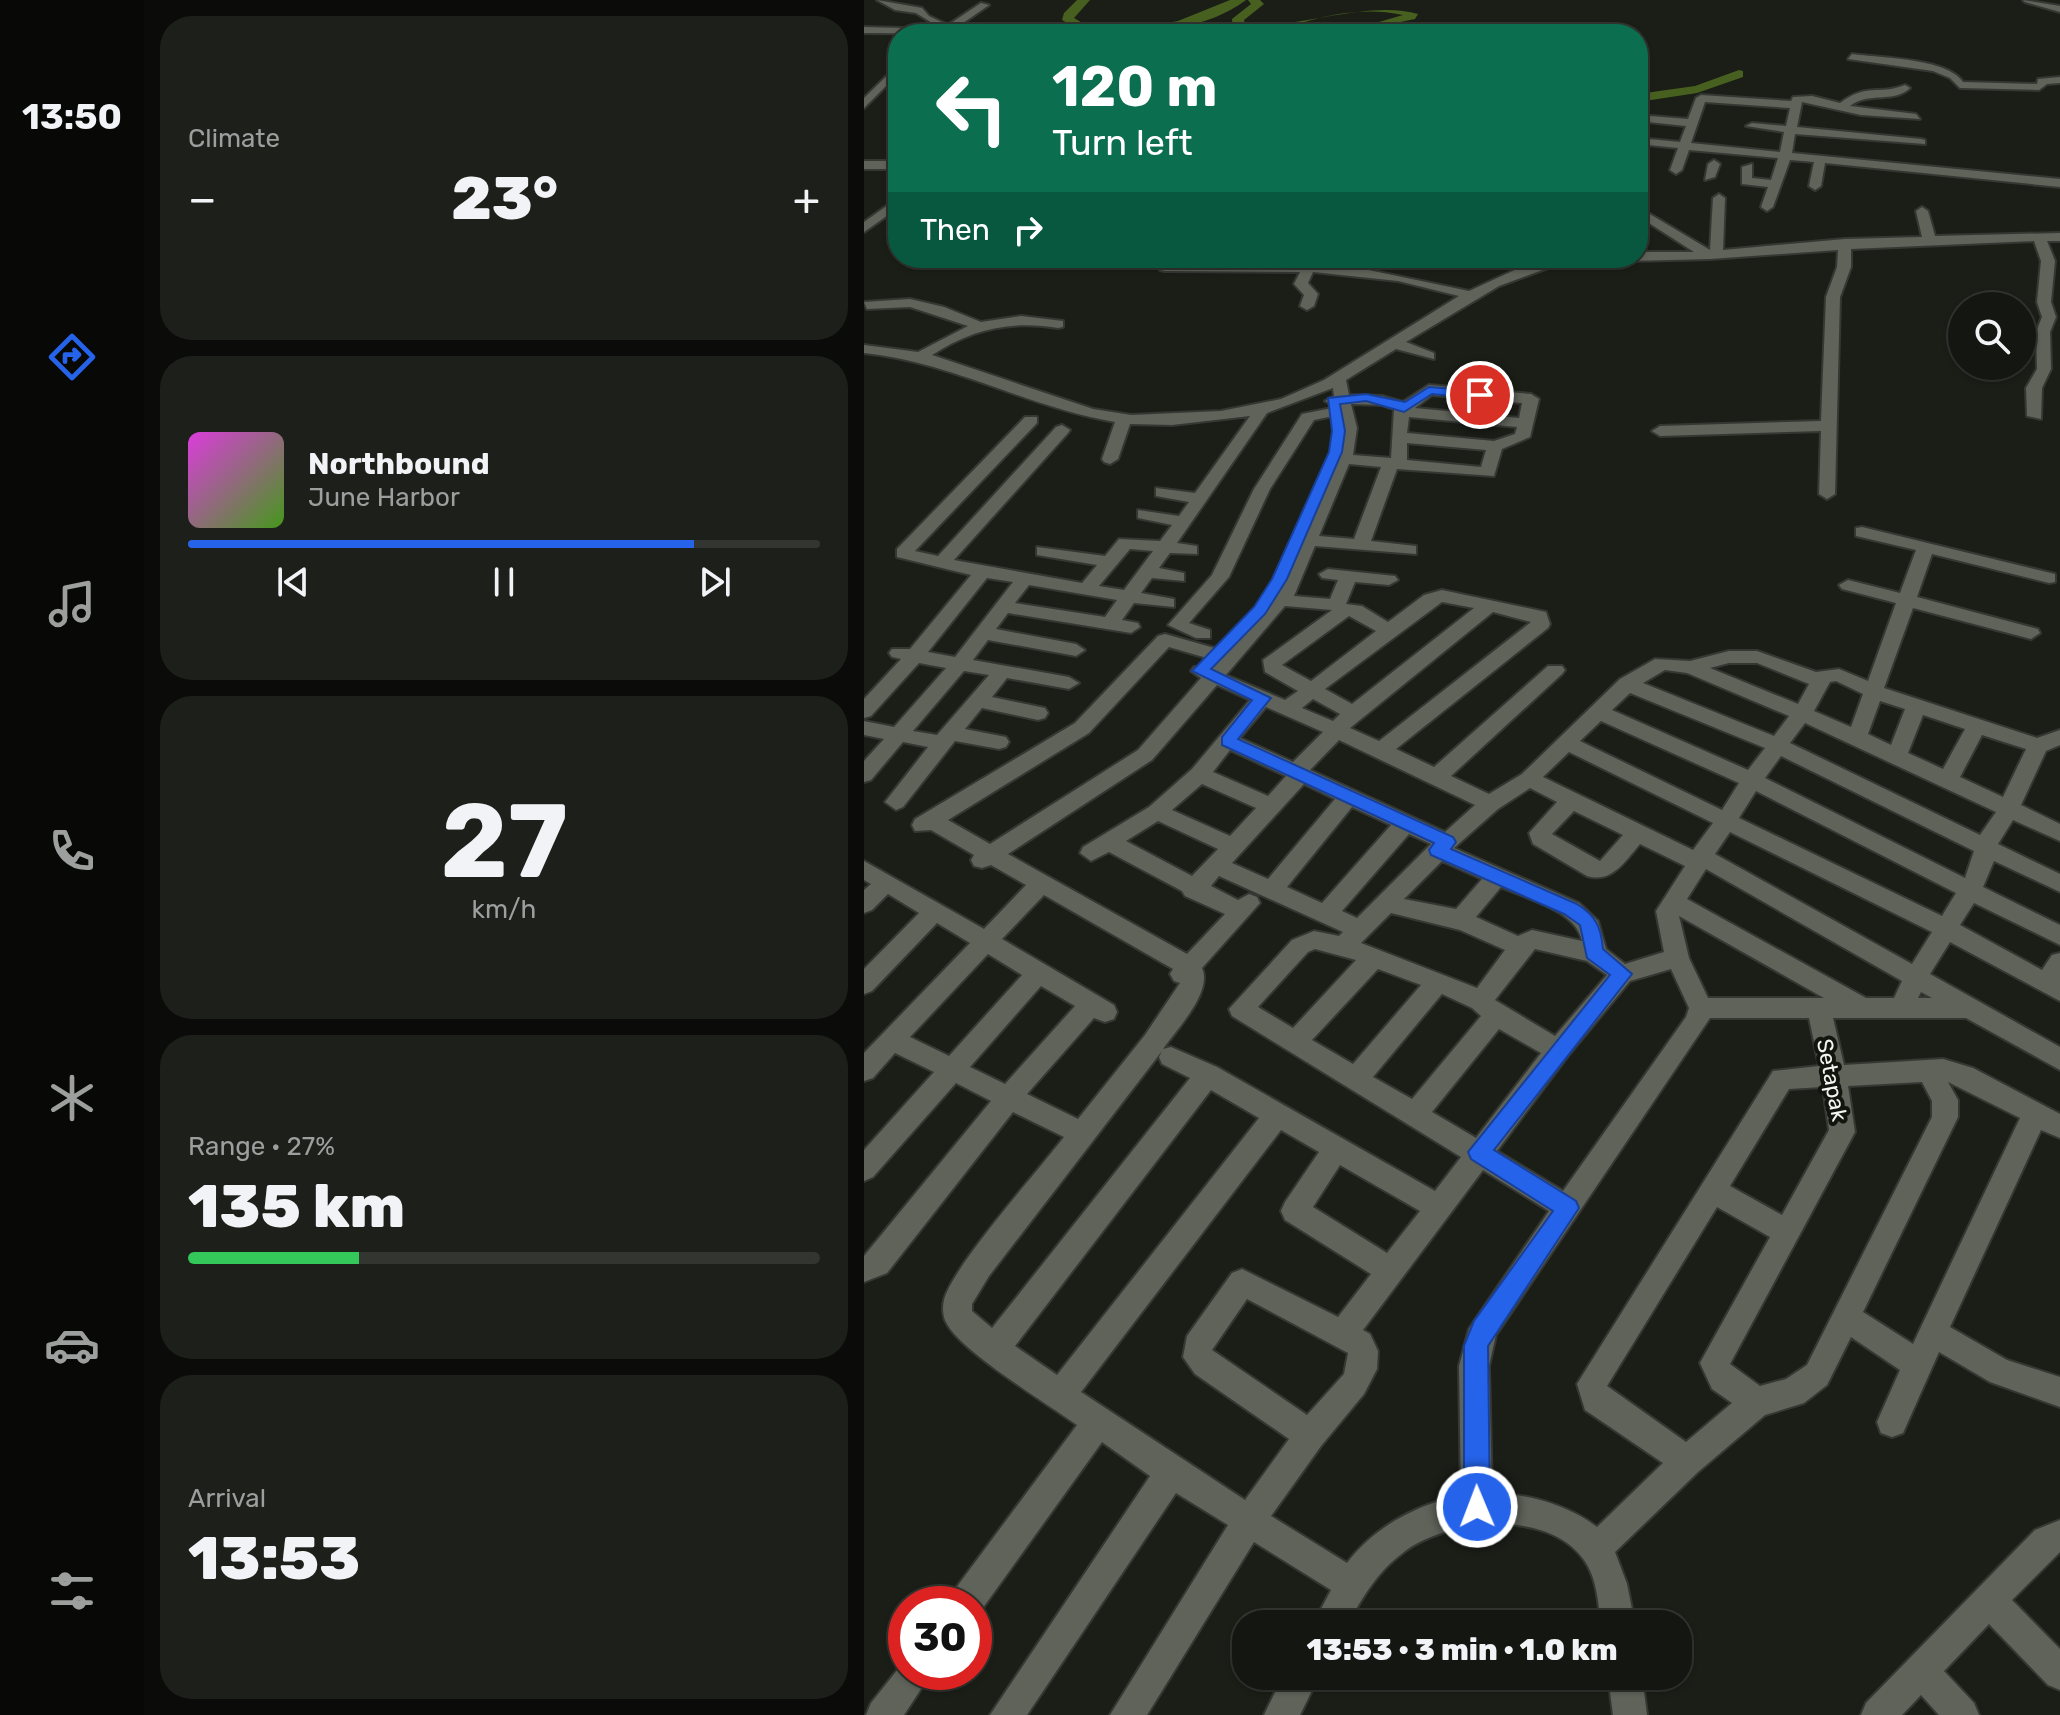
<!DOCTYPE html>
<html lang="en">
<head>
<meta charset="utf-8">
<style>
	body { margin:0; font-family:Rubik,sans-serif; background:#1d1f1a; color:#f1f3f6; height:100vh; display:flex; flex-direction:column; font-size:30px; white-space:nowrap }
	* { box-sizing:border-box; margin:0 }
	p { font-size:26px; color:#9d9f9f }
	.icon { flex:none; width:44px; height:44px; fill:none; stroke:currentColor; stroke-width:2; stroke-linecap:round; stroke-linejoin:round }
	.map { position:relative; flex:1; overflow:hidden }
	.panel { display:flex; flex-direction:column; gap:16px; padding:16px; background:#0b0c09; width:720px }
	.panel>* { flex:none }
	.guide { position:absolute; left:24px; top:24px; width:760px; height:244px; border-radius:32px; box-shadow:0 2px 6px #0004,0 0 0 2px #333531; background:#0b6e4f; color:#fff; overflow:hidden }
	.controls { position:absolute; left:1084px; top:292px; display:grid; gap:16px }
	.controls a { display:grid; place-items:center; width:88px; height:88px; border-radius:50%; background:#141611; box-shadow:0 2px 6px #0004,0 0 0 2px #333531; font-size:40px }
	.speed { position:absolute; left:24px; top:1586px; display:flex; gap:16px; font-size:40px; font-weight:700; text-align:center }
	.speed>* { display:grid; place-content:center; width:104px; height:104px; border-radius:50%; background:#141611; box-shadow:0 2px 6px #0004,0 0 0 2px #333531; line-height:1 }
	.speed .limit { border:12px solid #d22; background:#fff; color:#111 }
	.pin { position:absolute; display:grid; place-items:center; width:68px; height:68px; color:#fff; margin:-34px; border:4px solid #fff; border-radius:50%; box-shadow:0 2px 8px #0007 }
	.me { position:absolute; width:88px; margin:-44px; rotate:359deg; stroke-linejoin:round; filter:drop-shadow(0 0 6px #0008) }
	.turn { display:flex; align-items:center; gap:28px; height:168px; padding:0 32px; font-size:36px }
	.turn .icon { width:104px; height:104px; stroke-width:2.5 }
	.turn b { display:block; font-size:56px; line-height:68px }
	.then { display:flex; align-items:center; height:76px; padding:0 32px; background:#0003; gap:16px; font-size:30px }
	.big { font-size:60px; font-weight:800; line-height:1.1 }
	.panel .tile { flex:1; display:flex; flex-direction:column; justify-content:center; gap:12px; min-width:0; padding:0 28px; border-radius:32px; background:#1d1f1a }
	.panel .dial { align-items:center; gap:0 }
	.dial b { font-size:104px; line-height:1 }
	.song { display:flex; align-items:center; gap:24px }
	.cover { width:96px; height:96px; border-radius:12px; background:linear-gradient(135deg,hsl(300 70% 55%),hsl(100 70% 35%)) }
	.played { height:8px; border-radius:4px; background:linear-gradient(90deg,#2563eb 80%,#333531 80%) }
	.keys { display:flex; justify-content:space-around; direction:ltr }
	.heat { display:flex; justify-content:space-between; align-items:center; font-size:44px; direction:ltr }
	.charge { height:12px; border-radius:6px; background:linear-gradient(90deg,#34c759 27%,#333531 0) }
	.trip { position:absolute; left:368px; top:1610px; width:460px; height:80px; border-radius:32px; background:#141611; box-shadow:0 2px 6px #0004,0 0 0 2px #333531; font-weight:800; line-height:80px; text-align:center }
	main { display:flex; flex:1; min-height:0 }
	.dock { display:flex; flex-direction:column; width:144px; justify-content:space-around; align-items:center; background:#080907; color:#9d9f9f }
	.dock .icon { width:56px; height:56px }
	.dock .active { color:#2563eb }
	.dock b { font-size:36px; color:#f1f3f6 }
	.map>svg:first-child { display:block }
</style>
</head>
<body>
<main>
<nav class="dock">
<b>13:50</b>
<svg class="icon active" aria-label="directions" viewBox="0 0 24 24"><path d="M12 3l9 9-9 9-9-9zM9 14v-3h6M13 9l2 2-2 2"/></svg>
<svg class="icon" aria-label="music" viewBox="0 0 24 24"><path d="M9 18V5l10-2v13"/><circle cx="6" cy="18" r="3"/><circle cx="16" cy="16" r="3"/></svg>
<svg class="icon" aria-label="phone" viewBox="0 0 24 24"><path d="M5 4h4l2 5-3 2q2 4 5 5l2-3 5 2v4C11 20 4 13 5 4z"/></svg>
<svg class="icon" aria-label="climate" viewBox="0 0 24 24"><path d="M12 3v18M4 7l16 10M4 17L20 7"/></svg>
<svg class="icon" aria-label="car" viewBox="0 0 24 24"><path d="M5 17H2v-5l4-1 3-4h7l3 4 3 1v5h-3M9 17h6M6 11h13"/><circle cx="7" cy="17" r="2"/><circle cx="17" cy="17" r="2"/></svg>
<svg class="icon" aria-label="filters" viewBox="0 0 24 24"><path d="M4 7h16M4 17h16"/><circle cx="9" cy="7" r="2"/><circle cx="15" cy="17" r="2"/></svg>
</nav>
<section class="panel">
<div class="tile"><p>Climate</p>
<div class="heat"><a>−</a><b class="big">23°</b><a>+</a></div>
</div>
<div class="tile">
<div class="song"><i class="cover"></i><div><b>Northbound</b><p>June Harbor</p></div></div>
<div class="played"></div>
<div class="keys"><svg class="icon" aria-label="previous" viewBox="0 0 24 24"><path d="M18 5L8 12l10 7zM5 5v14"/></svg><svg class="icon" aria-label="pause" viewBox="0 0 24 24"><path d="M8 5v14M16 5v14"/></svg><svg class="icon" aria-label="next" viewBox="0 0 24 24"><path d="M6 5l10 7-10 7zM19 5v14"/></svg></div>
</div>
<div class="tile dial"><b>27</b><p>km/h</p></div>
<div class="tile"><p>Range · 27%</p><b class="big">135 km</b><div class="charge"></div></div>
<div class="tile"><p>Arrival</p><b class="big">13:53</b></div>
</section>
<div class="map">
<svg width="1196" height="1715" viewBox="0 0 1196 1715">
	<rect width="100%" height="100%" fill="#1b1e17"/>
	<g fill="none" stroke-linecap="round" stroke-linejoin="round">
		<g fill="#48601f" fill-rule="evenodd">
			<polygon points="213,0 226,0 210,18 237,34 222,34 198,20 200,13"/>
			<path d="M366 0H382C345 28 290 34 245 34L314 21Z"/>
			<path d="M384 0H396L400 4 380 20 382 27C433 28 506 0 554 14L551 19 527 24 536 34H522L515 22 539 15C507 8 475 12 444 21 418 28 396 37 369 31L368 19 387 4Z"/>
			<polygon points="630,26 661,34 598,34"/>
			<polygon points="875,70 879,71 879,77 833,93 774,102 774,94 831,86"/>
		</g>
		<defs>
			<g id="minor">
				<polygon points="13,0 58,8 65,16 84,25 117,3 125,5 89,30 112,34 0,33 0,27 78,29 52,13 31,10"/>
				<polygon points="1159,0 1196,6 1196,12 1161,2"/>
				<path d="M988 54C1016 58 1083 58 1099 82L1173 84 1174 79 1196 77V83L1183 84 1175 90 1096 88 1086 78 1069 71 984 59Z"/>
				<polygon points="34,65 34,74 0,108 0,98"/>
				<path d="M1041 85 1046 88C1029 104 1005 91 986 106L1052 114 1056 119 997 115 938 102 933 127 1057 139 1061 140V144L931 134 928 153 1196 179V187L961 163 957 186 951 190 945 186 950 162 926 160 909 207 903 211 897 207 904 187 878 184V167L888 164V178L907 180 914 158 825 150 818 170 812 174 806 170 814 148 774 144V138L816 142 822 126 774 121V115L824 119 832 98 837 95 927 101 929 97 948 96 976 103C1004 82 1013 96 1041 85ZM841 102 926 108 922 126 888 123 882 126 920 132 916 152 827 143Z"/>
				<polygon points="850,160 856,164 851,177 841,180 844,164"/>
				<rect x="0" y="161" width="34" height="8"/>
				<path d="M855 194 861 198 859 250 981 239 1058 237 1052 211 1058 207 1064 211 1071 236 1196 233V241H1183L1191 261 1187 302 1192 317 1186 332 1187 369 1178 388 1177 419 1163 416 1162 388 1173 369 1172 332 1178 317 1173 302 1177 261 1170 241 987 249V267L976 297 971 494 963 499 955 494 957 431 796 436 788 431 796 426 957 421 962 297 973 267 974 250 846 259 728 262 684 268 635 286 542 342 570 353V359L532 349 482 380 485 395 518 396 539 402 565 385 667 394 675 399 666 437 638 449 630 476 533 469 507 541 552 546V554L451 546 430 596 466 599 474 580 458 578 455 574 464 569 531 576 534 580 525 585 491 582 482 604 498 606 524 622 560 595 578 590 682 612 686 624 684 628 532 749 570 767 684 666H698L701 670 698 674 587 776 625 794 658 774 756 679 791 659 826 661 865 651H893L952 672 975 669 1004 681 1032 603 978 589 975 585 984 580 1036 593 1052 550 992 536V528L998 527 1191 574V582L1185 583 1068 554 1053 597 1174 629 1176 633 1167 639 1049 608 1020 688 1173 738 1196 730V745L1182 751 1157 805 1196 824V841L1149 820 1134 844 1196 874V892L1130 861 1119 887 1196 925V945L1110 903 1096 925 1178 970 1188 955 1196 953V1001L1086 942 1066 974 1196 1047V1070L1102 1018H969L980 1065 1079 1059 1109 1068 1196 1114V1138L1177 1130 1086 1327 1143 1360 1196 1377V1407L1126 1382 1075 1352 1039 1433 1028 1437 1017 1433 1013 1422 1036 1370 987 1337 963 1385 940 1403 901 1415 834 1472 751 1552 763 1584 771 1624H737C734 1602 733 1578 720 1560 684 1508 583 1519 540 1552 514 1571 499 1596 484 1624H449L467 1590 390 1542 283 1715H246L364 1525 312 1493 163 1715H126L286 1476 238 1442 113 1616 110 1617V1604H85L89 1592 213 1425C184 1404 99 1353 83 1324 79 1318 78 1308 80 1300 88 1267 175 1170 200 1137L149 1112 23 1273 0 1282V1256L127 1101 92 1083 9 1177 0 1181V1150L70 1072 31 1053 9 1078 0 1081V1053L106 943 73 923 8 991 0 994V969L55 913 24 894 8 910 0 913V890L7 884 0 880V861L120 929 162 885 127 865 118 868 110 866 107 860 110 855 67 830 51 831 48 825 51 819 211 723 294 636 301 634 361 651 413 593 473 455 477 428 474 415 450 420 406 489 365 577 325 623 346 630V638H332L304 625 348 575 390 489 438 414 473 407 461 401 470 396 469 388 403 413 313 543 333 546V554L306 553 295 568 320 573V581L288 578 277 593 310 599V607L270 603 258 620 274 623 276 627 267 633 144 613 132 629 212 644 221 650 212 656 124 640 109 660 205 677 215 683 205 689 143 678 128 697 181 708 184 713 181 718 174 720 118 708 101 729 142 737 145 742 142 747 135 749 91 741 39 807 32 810 21 802 64 747 39 742 7 780 0 782V761L20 739 0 735V721L30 727 82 668 55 663 7 716 0 718V699L37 659 28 657 25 653 28 649H46L107 575 33 557V549L161 417H173V423L51 551 74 556 192 427 198 425 206 430 204 433 90 560 218 583 233 565 173 555V547L241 556 255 539 296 541 308 525 274 518V510L315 516 325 502 292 496V488L331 493 386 416 308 425 266 424 254 459 246 464 240 462 238 459 251 422C163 407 88 362 0 353V345L54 352 104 326 46 307 3 309 0 302 46 299 80 307 117 322 157 316 199 321V327L194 328C148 320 107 329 68 355L229 409 267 415 357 411 417 399 460 380 595 296 534 281 449 272 444 283 454 294 450 306 443 310 436 306 440 295 430 284 436 272 301 271 296 270V264L417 263 495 268 605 291 655 268 682 261 774 258V252H830L774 216V207L846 250 849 198ZM568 395 658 403 655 418 551 408ZM487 404 518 405 530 409 527 458 489 455 493 428ZM545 417 653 427 651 434 630 441 543 433ZM543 443 622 450 617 467 543 460ZM485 464 517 467 490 539 455 536ZM266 549 289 551 260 590 235 586ZM123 578 149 582 91 657 64 652ZM165 585 253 600 241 617 151 603ZM578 602 610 608 488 704 461 689ZM421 606 468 610 399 660 401 672 434 691 421 700 362 675ZM629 612 667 622 515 741 486 728ZM485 616 512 631 447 681 418 665ZM305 647 353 661 347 668 330 667 327 671 337 678 274 750 126 844 84 820 225 733ZM865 663H893L945 684 934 704 846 668ZM801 670 823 673 925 716 910 736 779 683ZM100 671 125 675 73 735 49 731ZM972 681 999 694 987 727 950 711 966 682ZM353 685 386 700 328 769 285 807 219 847 216 853 227 861 245 852 318 891 321 896 361 914 323 954 144 854 288 760ZM766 693 901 748 884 770 748 710ZM449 699 476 714 469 721 438 708ZM1016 701 1041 709 1027 745 1004 734ZM402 707 459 732 429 762 376 738ZM1059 715 1101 729 1079 769 1044 753ZM737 721 875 783 858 810 716 741ZM941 723 1132 812 1116 835 926 743ZM1118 735 1162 749 1139 797 1096 777ZM475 740 611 805 581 832 446 770ZM366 750 422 776 404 796 349 772ZM705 752 849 823 829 850 679 777ZM917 756 1110 851 1101 878 901 778ZM338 784 392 808 366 836 308 810ZM440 784 471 799 404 879 368 863ZM666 788 693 802 665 833 669 844 723 876C748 884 762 860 776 844L821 866 792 911 800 952 761 964 742 949 734 921 715 903 590 848 634 809ZM892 791 1092 893 1078 916 875 818ZM488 807 527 825 458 903 423 887ZM710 811 759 835 736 861 688 834ZM294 821 354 849 328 876 262 841ZM866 832 1068 932 1048 964 851 854ZM545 834 567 844 493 918 478 911ZM578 861 618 879 592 909 540 899ZM842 869 1038 981 1030 998H1002L823 899ZM355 876 479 932 475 936 450 931 428 940 365 1009 368 1016 597 1157 571 1191 353 1067 307 1047 299 1049C312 1030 349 992 338 968L396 903 393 897 385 894 374 900 347 886ZM637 887C663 899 712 910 718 941L668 930 654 936 612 917ZM180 895 309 969 306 974 310 981 316 983 281 1035 214 1119 163 1094 230 1018 241 1022 250 1019 253 1012 250 1005 138 939ZM527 913 596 930 641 950 613 988 497 943ZM815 916 960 998H844L825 958ZM451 949 492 960 429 1028 394 1007 444 952ZM671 949 723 961 743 975 691 1036 631 1000ZM124 954 158 975 85 1056 46 1037ZM514 969 557 985 489 1064 448 1040ZM807 969 825 1008 822 1017 699 1191 633 1151 703 1057 766 981ZM177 986 211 1006 141 1084 106 1067ZM1057 992 1068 998H1054ZM578 994 608 1008 617 1016 548 1099 509 1077ZM846 1018H945L955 1066 909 1071 713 1384 721 1410 799 1463 733 1527C704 1505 665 1494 628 1493L625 1366 632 1335ZM635 1029 677 1053 612 1138 568 1112ZM298 1051 295 1057 298 1064 326 1078 128 1328 108 1311V1304L125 1276ZM1058 1082 1068 1101V1117L943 1365 922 1379 896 1386 866 1364 991 1132 984 1086ZM1084 1082 1156 1118 1049 1344 999 1312 1094 1117V1100ZM959 1087 965 1130 918 1215 866 1186 925 1089ZM347 1090 395 1118 193 1375 151 1346ZM417 1130 455 1152 421 1202 417 1211 421 1220 507 1274 474 1317 378 1269 368 1273 323 1336 319 1357 331 1374 425 1439 381 1500 217 1392ZM476 1165 556 1211 523 1253 449 1207ZM619 1170 685 1211 605 1329 595 1366 597 1495C553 1505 511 1526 483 1563L407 1516 457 1446 500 1394 513 1369 514 1351 506 1334 499 1330ZM853 1207 906 1237 836 1363 848 1389 868 1403 822 1442 743 1386ZM383 1299 484 1353 480 1374 443 1415 348 1350Z"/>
				<polygon points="34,198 34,208 0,232 0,222"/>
				<polygon points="1196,1520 1196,1552 1148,1600 1196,1649 1196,1690 1184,1685 1125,1624 1080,1671 1110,1703 1115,1715 1075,1715 1057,1695 1038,1715 997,1715 1002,1703 1171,1530"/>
				<polygon points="42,1659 42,1672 68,1672 40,1715 2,1715 7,1703"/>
				<polygon points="419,1676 455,1676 436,1715 400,1715"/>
				<polygon points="744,1676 778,1676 783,1715 749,1715"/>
			</g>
		</defs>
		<use href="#minor" stroke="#353733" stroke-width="4"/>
		<use href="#minor" fill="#5f635a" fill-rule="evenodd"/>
	</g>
	<path fill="#2563eb" stroke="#184099" stroke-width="2" d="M565 387 616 391 622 395 616 399 568 394 540 412 502 401 476 404 481 431 478 452 423 579 401 614 347 669 407 698 374 739 589 837 592 842 587 849 713 904C732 916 737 927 739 949L768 974 630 1150 712 1201 715 1208 624 1346 626 1507 622 1516 613 1520 604 1516 600 1507V1346L610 1321 689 1211 607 1159 604 1152 746 975 723 958 716 925 700 914 567 855 565 850 570 843 358 745V737L388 700 328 671 390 607 408 579 465 452 468 431 464 398 502 394 541 402Z"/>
	<g text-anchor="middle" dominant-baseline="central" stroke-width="8" stroke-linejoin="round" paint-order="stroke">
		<g font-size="22" fill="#f3f5f0" stroke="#12150e">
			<text transform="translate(968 1080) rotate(79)">Setapak</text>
		</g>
	</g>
</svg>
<div class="controls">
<a><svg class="icon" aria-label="search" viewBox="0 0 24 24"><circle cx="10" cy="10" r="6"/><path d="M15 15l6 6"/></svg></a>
</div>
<div class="speed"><div class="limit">30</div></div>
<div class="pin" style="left:616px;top:395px;background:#d93025"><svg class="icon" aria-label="arrive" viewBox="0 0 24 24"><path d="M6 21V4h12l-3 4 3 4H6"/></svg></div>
<svg class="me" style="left:613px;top:1507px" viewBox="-20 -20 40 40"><circle r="17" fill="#2563eb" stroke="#fff" stroke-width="3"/><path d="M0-11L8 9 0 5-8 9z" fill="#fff"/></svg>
<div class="trip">13:53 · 3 min · 1.0 km</div>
<div class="guide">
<div class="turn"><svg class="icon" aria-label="left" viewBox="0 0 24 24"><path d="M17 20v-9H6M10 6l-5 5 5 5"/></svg><div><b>120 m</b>Turn left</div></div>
<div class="then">Then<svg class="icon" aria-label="right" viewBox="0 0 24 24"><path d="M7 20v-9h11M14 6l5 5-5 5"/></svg></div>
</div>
</div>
</main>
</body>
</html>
